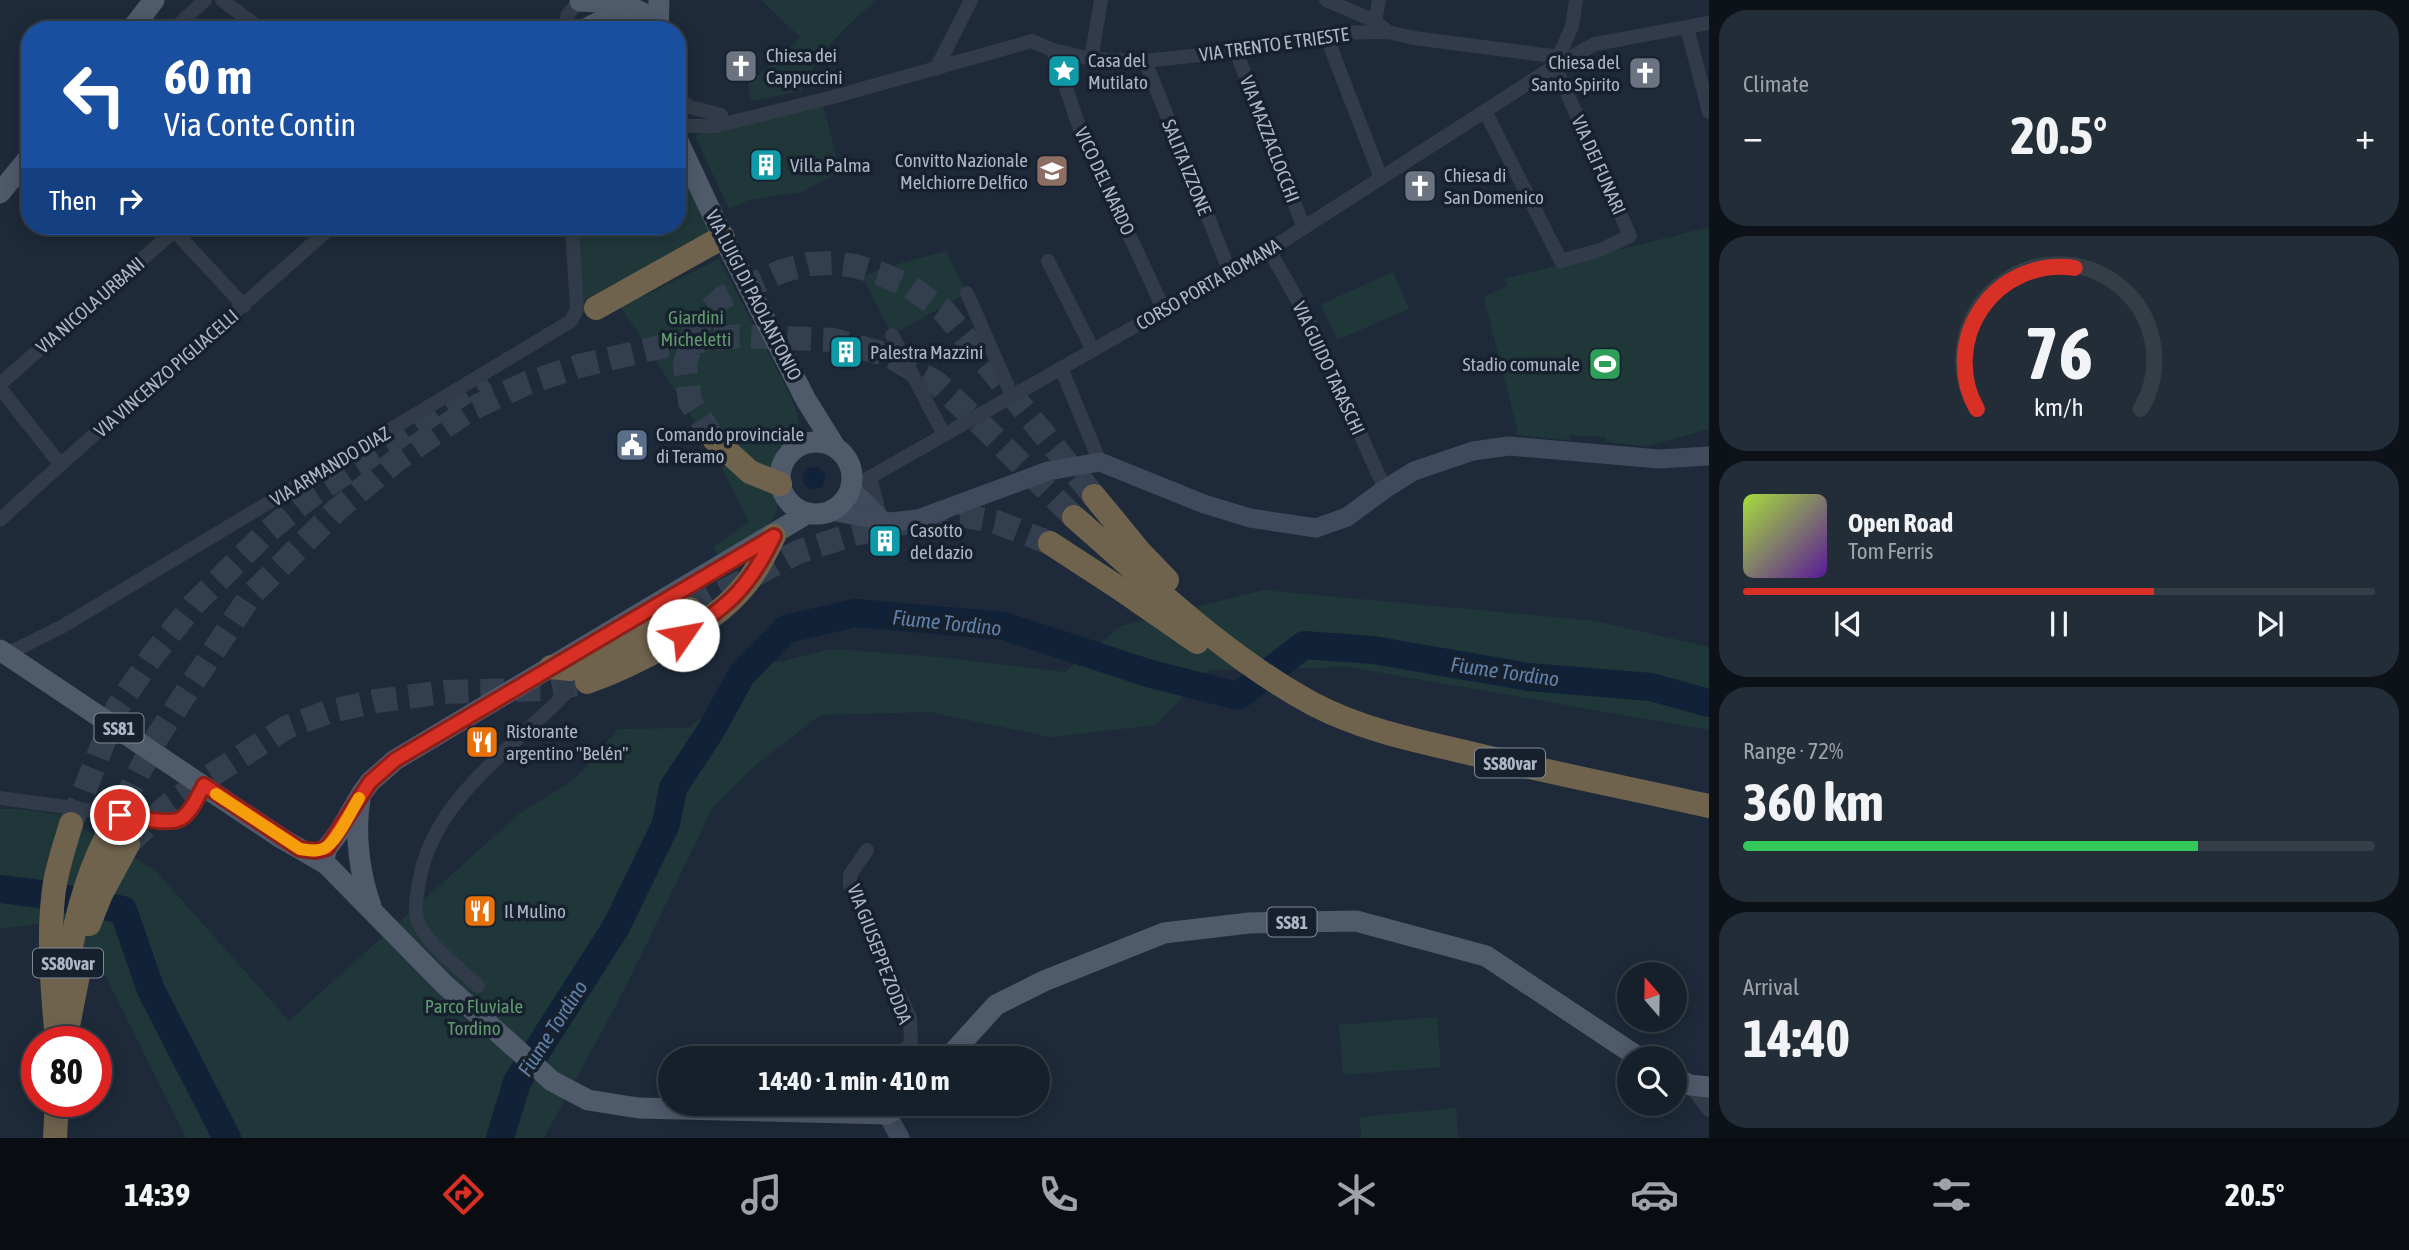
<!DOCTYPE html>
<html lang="en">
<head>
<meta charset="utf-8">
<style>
	body { margin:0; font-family:"Asap Condensed",sans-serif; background:#232d37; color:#f1f3f6; height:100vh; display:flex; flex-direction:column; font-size:26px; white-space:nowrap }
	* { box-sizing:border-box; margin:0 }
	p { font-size:23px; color:#9ea3a9 }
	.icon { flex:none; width:38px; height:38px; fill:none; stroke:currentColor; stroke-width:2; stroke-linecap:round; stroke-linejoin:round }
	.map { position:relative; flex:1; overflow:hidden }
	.panel { display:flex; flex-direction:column; gap:10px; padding:10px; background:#0c1218; width:700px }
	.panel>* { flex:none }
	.hud { position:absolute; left:21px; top:21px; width:665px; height:214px; border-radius:28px; box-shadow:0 4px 18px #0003,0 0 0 2px #353e47; background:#1a4fa0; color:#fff; overflow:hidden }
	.needle { width:46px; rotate:340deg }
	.buttons { position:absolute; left:1617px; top:962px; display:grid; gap:14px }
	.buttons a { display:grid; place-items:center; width:70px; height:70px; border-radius:50%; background:#16202b; box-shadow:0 4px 18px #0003,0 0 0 2px #353e47; font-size:35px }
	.speed { position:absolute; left:21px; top:1026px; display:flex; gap:14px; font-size:35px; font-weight:700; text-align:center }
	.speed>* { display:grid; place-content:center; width:91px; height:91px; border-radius:50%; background:#16202b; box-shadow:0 4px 18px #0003,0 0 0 2px #353e47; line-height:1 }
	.speed .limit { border:10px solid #d22; background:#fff; color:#111 }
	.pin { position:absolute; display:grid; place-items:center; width:60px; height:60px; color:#fff; margin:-30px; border:4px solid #fff; border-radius:50%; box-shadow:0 2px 7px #0007 }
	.me { position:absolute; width:77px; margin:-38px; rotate:57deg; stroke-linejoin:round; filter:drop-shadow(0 0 5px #0008) }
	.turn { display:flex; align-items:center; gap:24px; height:147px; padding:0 28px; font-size:32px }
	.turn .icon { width:91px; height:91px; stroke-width:2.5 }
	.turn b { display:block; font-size:49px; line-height:60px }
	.then { display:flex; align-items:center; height:66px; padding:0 28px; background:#0003; gap:14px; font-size:26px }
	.big { font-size:52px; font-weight:700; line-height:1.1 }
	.panel .widget { flex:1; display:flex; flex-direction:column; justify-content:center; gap:10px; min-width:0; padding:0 24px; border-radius:28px; background:#232d37 }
	.panel .dial { align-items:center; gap:0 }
	.dial svg { height:182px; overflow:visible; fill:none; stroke:#353e47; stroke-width:7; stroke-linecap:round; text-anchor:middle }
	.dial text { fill:#f1f3f6; stroke:none }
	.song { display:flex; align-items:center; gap:21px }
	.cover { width:84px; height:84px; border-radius:10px; background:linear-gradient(135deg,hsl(80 70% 55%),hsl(270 70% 35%)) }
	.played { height:7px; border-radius:4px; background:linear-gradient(90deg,#d93025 65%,#353e47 65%) }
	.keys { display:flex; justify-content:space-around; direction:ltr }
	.heat { display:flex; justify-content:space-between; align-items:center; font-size:38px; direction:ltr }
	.charge { height:10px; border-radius:5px; background:linear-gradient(90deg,#34c759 72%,#353e47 0) }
	.trip { position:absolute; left:658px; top:1046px; width:392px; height:70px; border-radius:35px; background:#16202b; box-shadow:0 4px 18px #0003,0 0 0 2px #353e47; font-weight:700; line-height:70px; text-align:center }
	.tab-bar { display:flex; height:112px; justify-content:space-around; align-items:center; background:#090d11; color:#9ea3a9 }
	.tab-bar .icon { width:49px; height:49px }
	.tab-bar .active { color:#d93025 }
	.tab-bar b { font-size:32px; color:#f1f3f6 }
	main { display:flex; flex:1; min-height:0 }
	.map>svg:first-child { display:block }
</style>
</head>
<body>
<main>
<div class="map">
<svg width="1709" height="1138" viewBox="0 0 1709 1138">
	<rect width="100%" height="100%" fill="#1e2a39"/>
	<g fill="#20373a">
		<path d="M761 0H877C845 26 818 52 801 91L751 101 748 83 781 57 800 37Z"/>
		<polygon points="822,100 840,172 802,192 749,200 729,209 695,136 716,126"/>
		<polygon points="677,139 723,237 577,303 572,226 677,226"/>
		<polygon points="1709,227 1709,429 1648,446 1607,442 1605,437 1570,435 1569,440 1516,435 1517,429 1484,299 1485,296 1507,286 1505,279"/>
		<polygon points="946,251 967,293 892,335 863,277 883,268"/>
		<path d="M719 259 791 397C798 413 803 429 789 444 785 449 781 451 778 457 772 466 772 479 770 490 797 522 740 543 718 556L713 547 749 522 711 446 621 307Z"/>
		<polygon points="1393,272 1409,309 1337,340 1321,304"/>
		<polygon points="1263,590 1595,621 1709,647 1709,730 1348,667 1208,670 1156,725 1050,737 930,712 820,715 756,765 713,807 623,992 544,1138 186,1138 98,961 37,924 0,929 0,809 18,809 61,815 154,869 289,1021 519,814 576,778 618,729 688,728 767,665 831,649 938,657 1065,672 1121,626"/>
		<polygon points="1437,1017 1441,1067 1343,1075 1339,1025"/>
		<polygon points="1456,1108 1458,1138 1361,1138 1360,1117"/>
	</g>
	<circle fill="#112137" cx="814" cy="478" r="11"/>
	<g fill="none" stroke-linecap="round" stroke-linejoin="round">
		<g stroke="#112137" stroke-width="28">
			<polyline points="0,889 47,895 123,910 151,990 227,1138"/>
			<polyline points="500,1138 517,1082 616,927 666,824 673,788 710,732 742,674 786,629 856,613 1004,626 1151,674 1238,696 1304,645 1373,650 1529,677 1651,687 1709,703"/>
		</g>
		<g stroke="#333f4e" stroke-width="24" stroke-dasharray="24 12" stroke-linecap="butt">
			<polyline points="714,439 690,402 685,364 694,333 706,313 724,297 782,271 809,264 833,263 855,266 879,273 909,286 944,311 1094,496"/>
			<polyline points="690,609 798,552 851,535 896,524 965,516 996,522 1050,543"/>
			<polyline points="71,824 118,706 153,655 194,604 267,532 311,496 486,378"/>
			<polyline points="106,838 157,737 250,596 338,509 398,459 469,410 525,384 579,366 664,346 739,336 834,340 888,355 938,384 989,432 1074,517"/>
			<polyline points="128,844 166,807 201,782 287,727 328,712 376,701 445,692 551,689 587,682"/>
		</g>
		<g stroke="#323b49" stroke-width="14">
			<polyline points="222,0 262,30"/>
			<polyline points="1326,0 1375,21 1388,32"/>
			<polyline points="1375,21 1379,0"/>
			<polyline points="1687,28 1709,112"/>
			<polyline points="173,30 205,0"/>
			<polyline points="564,30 568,14 580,1"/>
			<polyline points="1325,33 1381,178"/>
			<polyline points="1053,50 1080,129 1164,310"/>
			<polyline points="1236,51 1304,228"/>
			<polyline points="1091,59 1101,0"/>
			<polyline points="1145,61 1230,272"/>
			<polyline points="1555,65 1572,26 1576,0"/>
			<polyline points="936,69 971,0"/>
			<polyline points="677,98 690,107 721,115"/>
			<polyline points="1485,111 1561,261 1600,250 1630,236 1555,66"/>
			<polyline points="677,126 716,126 833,97 1032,41 1053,50 1091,59 1145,61 1236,51 1325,33 1388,32 1414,38 1559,57"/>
			<polyline points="170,226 244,306"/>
			<polyline points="1269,250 1307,317 1385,489"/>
			<polyline points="1048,261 1093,350"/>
			<polyline points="967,293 1012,396"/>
			<polyline points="892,335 944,435"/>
			<polyline points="1061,368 1100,462"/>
			<polyline points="0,384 180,226"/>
			<polyline points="0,388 60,464"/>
			<polyline points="870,477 880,516"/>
			<polyline points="851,488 1269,250 1555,66 1595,44 1709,23"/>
			<path d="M0 520C108 419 223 325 332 226"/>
			<polyline points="2,652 15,650 63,626 571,321 577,309 572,226"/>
			<path d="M0 798 168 821C189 817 194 803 204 785"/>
			<polyline points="867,850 850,875 850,885 910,1018 911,1043 898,1059"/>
			<path d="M478 986C459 967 431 948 419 924 413 912 417 895 419 882 431 812 487 768 537 721 547 711 559 702 567 691L566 680 553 668"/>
			<polyline points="1690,1085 1709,1110"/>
		</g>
		<g stroke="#3f4a5d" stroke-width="19">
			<polyline points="851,488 881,519"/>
			<polyline points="830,511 891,522 918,519 1048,471 1100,462 1204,504 1250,518 1316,528 1347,517 1385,489 1414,471 1473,451 1509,446 1659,459 1709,456"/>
			<polyline points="887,1114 900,1138"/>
		</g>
		<g stroke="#4f5a6a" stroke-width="21">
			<path d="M580 1C610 3 637 2 658 26"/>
			<polyline points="131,30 154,0"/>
			<path d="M584 30C601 20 618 12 636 23"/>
			<polyline points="658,30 659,0"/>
			<polyline points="677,139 723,237 806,400 836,448"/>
			<polyline points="0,193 30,156"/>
			<circle cx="816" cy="478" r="36"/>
			<polyline points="808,513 395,760 370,782 362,793 339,832 327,848 324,859 326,864 444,984 552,1081 588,1100 638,1108 887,1114 903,1104"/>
			<polyline points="0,650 281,838 326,864"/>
			<path d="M360 800C354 833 360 876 371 906"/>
			<polyline points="947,1059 996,1005 1044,981 1164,933 1249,923 1356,921 1486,956 1641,1059"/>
			<polyline points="1675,1078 1690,1085 1709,1087"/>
		</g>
		<g stroke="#70634e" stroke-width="24">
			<polyline points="596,308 723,237"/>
			<polyline points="714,439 750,472 780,484"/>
			<polyline points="1094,496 1140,552 1167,580"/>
			<path d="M1074 517C1150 583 1224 656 1313 704 1361 729 1412 740 1465 752 1546 772 1628 788 1709 806"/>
			<polyline points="1050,543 1119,588 1197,642"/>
			<polyline points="551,667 570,669 603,659 690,609"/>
			<path d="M587 682C632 666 709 627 740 591 755 575 764 556 774 536"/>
			<polyline points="89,924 101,894 128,844"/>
			<path d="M65 988C71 936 82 885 106 838"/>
			<path d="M57 1041C53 994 48 946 53 898 55 873 64 848 71 824"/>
			<polyline points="65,1041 79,970"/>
			<polyline points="55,1138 57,1101"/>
		</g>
	</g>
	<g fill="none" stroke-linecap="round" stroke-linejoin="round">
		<defs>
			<path id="route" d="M120 815C134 817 170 826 182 818 192 811 198 796 204 785L300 849 316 851 327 848 370 782 395 760 774 536C750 586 730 605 683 635"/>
		</defs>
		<use href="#route" stroke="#8d1f18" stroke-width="18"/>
		<use href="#route" stroke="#d93025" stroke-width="12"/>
		<path stroke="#f59e0b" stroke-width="12" d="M216 794 300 849C308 850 315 852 323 849 336 844 351 811 359 798"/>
	</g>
	<defs>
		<symbol id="church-square" viewBox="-11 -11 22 22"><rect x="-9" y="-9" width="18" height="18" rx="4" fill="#6b7280" stroke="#17212e"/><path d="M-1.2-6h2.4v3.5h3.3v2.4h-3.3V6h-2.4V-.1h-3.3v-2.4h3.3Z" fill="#fff"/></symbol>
		<symbol id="sight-square" viewBox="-11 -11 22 22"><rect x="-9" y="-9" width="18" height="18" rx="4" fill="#0f9aa8" stroke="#17212e"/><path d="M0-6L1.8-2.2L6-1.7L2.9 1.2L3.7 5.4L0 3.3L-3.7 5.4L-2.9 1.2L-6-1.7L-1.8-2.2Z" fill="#fff"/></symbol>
		<symbol id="building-square" viewBox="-11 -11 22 22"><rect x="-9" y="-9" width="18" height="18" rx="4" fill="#0f9aa8" stroke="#17212e"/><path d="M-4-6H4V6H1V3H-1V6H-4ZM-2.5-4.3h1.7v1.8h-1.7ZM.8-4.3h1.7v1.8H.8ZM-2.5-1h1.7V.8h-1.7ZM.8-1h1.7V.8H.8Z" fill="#fff"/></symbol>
		<symbol id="school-square" viewBox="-11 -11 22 22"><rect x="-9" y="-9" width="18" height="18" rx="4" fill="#8d6e63" stroke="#17212e"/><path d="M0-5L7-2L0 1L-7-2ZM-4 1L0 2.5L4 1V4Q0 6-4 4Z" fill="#fff"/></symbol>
		<symbol id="stadium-square" viewBox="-11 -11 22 22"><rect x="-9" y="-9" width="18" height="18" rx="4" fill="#2e9e5b" stroke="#17212e"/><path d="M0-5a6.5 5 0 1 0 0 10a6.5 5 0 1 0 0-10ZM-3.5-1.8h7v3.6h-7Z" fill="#fff"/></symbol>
		<symbol id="civic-square" viewBox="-11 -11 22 22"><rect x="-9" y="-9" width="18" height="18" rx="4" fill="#5c6f8a" stroke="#17212e"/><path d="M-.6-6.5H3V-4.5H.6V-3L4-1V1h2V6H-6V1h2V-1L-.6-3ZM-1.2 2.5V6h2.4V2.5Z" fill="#fff"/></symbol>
		<symbol id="restaurant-square" viewBox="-11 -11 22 22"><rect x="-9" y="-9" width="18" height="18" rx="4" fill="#e8710a" stroke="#17212e"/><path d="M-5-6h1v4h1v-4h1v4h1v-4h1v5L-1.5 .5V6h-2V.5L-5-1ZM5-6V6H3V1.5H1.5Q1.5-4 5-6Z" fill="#fff"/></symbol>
	</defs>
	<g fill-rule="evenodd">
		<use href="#church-square" x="722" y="47" width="38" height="38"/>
		<use href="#sight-square" x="1045" y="52" width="38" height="38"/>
		<use href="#church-square" x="1626" y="54" width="38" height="38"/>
		<use href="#building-square" x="747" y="146" width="38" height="38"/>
		<use href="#school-square" x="1033" y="152" width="38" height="38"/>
		<use href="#church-square" x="1401" y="167" width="38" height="38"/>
		<use href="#building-square" x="827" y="333" width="38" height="38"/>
		<use href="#stadium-square" x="1586" y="345" width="38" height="38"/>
		<use href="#civic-square" x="613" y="426" width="38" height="38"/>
		<use href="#building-square" x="866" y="522" width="38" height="38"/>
		<use href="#restaurant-square" x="463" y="723" width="38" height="38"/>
		<use href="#restaurant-square" x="461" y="892" width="38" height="38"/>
	</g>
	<g text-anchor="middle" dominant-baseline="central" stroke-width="7" stroke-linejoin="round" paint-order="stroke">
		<g fill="#17212e" stroke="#7f8998" stroke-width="2">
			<rect x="94.5" y="713.5" width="49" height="29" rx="5"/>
			<rect x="1475" y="748.5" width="70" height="29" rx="5"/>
			<rect x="1267.5" y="907.5" width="49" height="29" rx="5"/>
			<rect x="33" y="948.5" width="70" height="29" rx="5"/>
		</g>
		<g font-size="18" font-weight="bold" fill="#acb6c6">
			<text x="119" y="728">SS81</text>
			<text x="1510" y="763">SS80var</text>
			<text x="1292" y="922">SS81</text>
			<text x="68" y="963">SS80var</text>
		</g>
		<g font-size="19" fill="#acb6c6" stroke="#17212e">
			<text transform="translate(1274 44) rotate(-8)">VIA TRENTO E TRIESTE</text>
			<text transform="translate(1270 139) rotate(69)">VIA MAZZACLOCCHI</text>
			<text transform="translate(1599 165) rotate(66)">VIA DEI FUNARI</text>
			<text transform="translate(1187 167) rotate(68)">SALITA IZZONE</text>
			<text transform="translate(1105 181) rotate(65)">VICO DEL NARDO</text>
			<text transform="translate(1208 284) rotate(-30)">CORSO PORTA ROMANA</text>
			<text transform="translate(754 295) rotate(63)">VIA LUIGI DI PAOLANTONIO</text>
			<text transform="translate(90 305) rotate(-41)">VIA NICOLA URBANI</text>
			<text transform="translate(1329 368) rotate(65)">VIA GUIDO TARASCHI</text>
			<text transform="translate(166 373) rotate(-41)">VIA VINCENZO PIGLIACELLI</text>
			<text transform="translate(330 466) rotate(-31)">VIA ARMANDO DIAZ</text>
			<text transform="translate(880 954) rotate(69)">VIA GIUSEPPE ZODDA</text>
		</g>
		<g font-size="19" fill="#acb6c6" stroke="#17212e" text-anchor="start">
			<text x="766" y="55">Chiesa dei<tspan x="766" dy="22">Cappuccini</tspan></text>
			<text x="1088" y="60">Casa del<tspan x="1088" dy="22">Mutilato</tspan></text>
			<text x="1620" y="62" text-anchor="end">Chiesa del<tspan x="1620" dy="22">Santo Spirito</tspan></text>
			<text x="1028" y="160" text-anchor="end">Convitto Nazionale<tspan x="1028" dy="22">Melchiorre Delfico</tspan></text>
			<text x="790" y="165">Villa Palma</text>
			<text x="1444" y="175">Chiesa di<tspan x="1444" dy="22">San Domenico</tspan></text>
			<text x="870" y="352">Palestra Mazzini</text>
			<text x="1580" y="364" text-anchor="end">Stadio comunale</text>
			<text x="656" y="434">Comando provinciale<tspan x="656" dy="22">di Teramo</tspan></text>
			<text x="910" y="530">Casotto<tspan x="910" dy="22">del dazio</tspan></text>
			<text x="506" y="731">Ristorante<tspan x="506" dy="22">argentino "Belén"</tspan></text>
			<text x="504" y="911">Il Mulino</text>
		</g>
		<g font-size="19" fill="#61996e" stroke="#17212e">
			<text x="696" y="317">Giardini<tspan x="696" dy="22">Micheletti</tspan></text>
			<text x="474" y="1006">Parco Fluviale<tspan x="474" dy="22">Tordino</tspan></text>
		</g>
		<g font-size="21" font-style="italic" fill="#6180a9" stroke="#17212e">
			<text transform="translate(947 622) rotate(6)">Fiume Tordino</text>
			<text transform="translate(1505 671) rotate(8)">Fiume Tordino</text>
			<text transform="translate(552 1028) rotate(-57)">Fiume Tordino</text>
		</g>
	</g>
</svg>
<div class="buttons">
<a><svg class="needle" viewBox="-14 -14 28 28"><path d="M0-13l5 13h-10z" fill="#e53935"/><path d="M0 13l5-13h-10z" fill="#9ea3a9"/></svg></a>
<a><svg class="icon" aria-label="search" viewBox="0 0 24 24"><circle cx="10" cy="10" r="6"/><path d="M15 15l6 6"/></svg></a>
</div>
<div class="speed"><div class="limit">80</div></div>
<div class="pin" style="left:120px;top:815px;background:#d93025"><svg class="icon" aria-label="arrive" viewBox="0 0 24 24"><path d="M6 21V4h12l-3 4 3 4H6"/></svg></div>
<svg class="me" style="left:683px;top:635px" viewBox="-20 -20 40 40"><circle r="19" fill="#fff"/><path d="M0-13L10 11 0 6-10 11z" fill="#d93025"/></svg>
<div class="trip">14:40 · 1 min · 410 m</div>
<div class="hud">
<div class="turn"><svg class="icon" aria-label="left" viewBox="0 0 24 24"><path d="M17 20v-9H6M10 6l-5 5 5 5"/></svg><div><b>60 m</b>Via Conte Contin</div></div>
<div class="then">Then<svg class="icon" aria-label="right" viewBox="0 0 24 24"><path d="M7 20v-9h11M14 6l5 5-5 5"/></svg></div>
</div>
</div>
<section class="panel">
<div class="widget"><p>Climate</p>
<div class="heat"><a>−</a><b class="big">20.5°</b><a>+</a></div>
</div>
<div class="widget dial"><svg viewBox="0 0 100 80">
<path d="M14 69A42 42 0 1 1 86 69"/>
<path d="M14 69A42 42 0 0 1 57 7" stroke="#d93025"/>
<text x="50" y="56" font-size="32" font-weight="700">76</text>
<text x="50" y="72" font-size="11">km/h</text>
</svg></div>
<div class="widget">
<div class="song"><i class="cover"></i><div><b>Open Road</b><p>Tom Ferris</p></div></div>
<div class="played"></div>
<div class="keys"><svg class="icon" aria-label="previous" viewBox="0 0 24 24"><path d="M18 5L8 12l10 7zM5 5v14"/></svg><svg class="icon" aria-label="pause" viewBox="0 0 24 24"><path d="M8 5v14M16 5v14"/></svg><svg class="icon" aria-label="next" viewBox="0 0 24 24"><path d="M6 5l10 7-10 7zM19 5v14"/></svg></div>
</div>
<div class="widget"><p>Range · 72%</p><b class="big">360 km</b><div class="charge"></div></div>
<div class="widget"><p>Arrival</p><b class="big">14:40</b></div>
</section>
</main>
<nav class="tab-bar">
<b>14:39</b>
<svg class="icon active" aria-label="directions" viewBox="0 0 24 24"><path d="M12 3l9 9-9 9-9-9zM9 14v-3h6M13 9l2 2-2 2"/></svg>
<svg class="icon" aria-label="music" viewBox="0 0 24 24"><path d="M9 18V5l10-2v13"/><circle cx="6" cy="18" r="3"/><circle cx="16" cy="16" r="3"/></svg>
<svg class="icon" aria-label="phone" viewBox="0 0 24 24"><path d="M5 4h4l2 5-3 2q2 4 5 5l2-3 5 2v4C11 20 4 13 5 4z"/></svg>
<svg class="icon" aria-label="climate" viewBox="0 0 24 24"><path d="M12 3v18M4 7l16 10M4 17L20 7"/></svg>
<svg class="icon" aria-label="car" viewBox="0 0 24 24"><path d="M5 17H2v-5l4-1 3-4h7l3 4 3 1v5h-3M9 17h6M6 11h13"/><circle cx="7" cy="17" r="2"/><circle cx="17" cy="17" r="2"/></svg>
<svg class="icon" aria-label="filters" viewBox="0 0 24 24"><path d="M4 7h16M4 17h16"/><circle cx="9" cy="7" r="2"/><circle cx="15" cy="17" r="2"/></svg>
<b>20.5°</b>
</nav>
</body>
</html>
